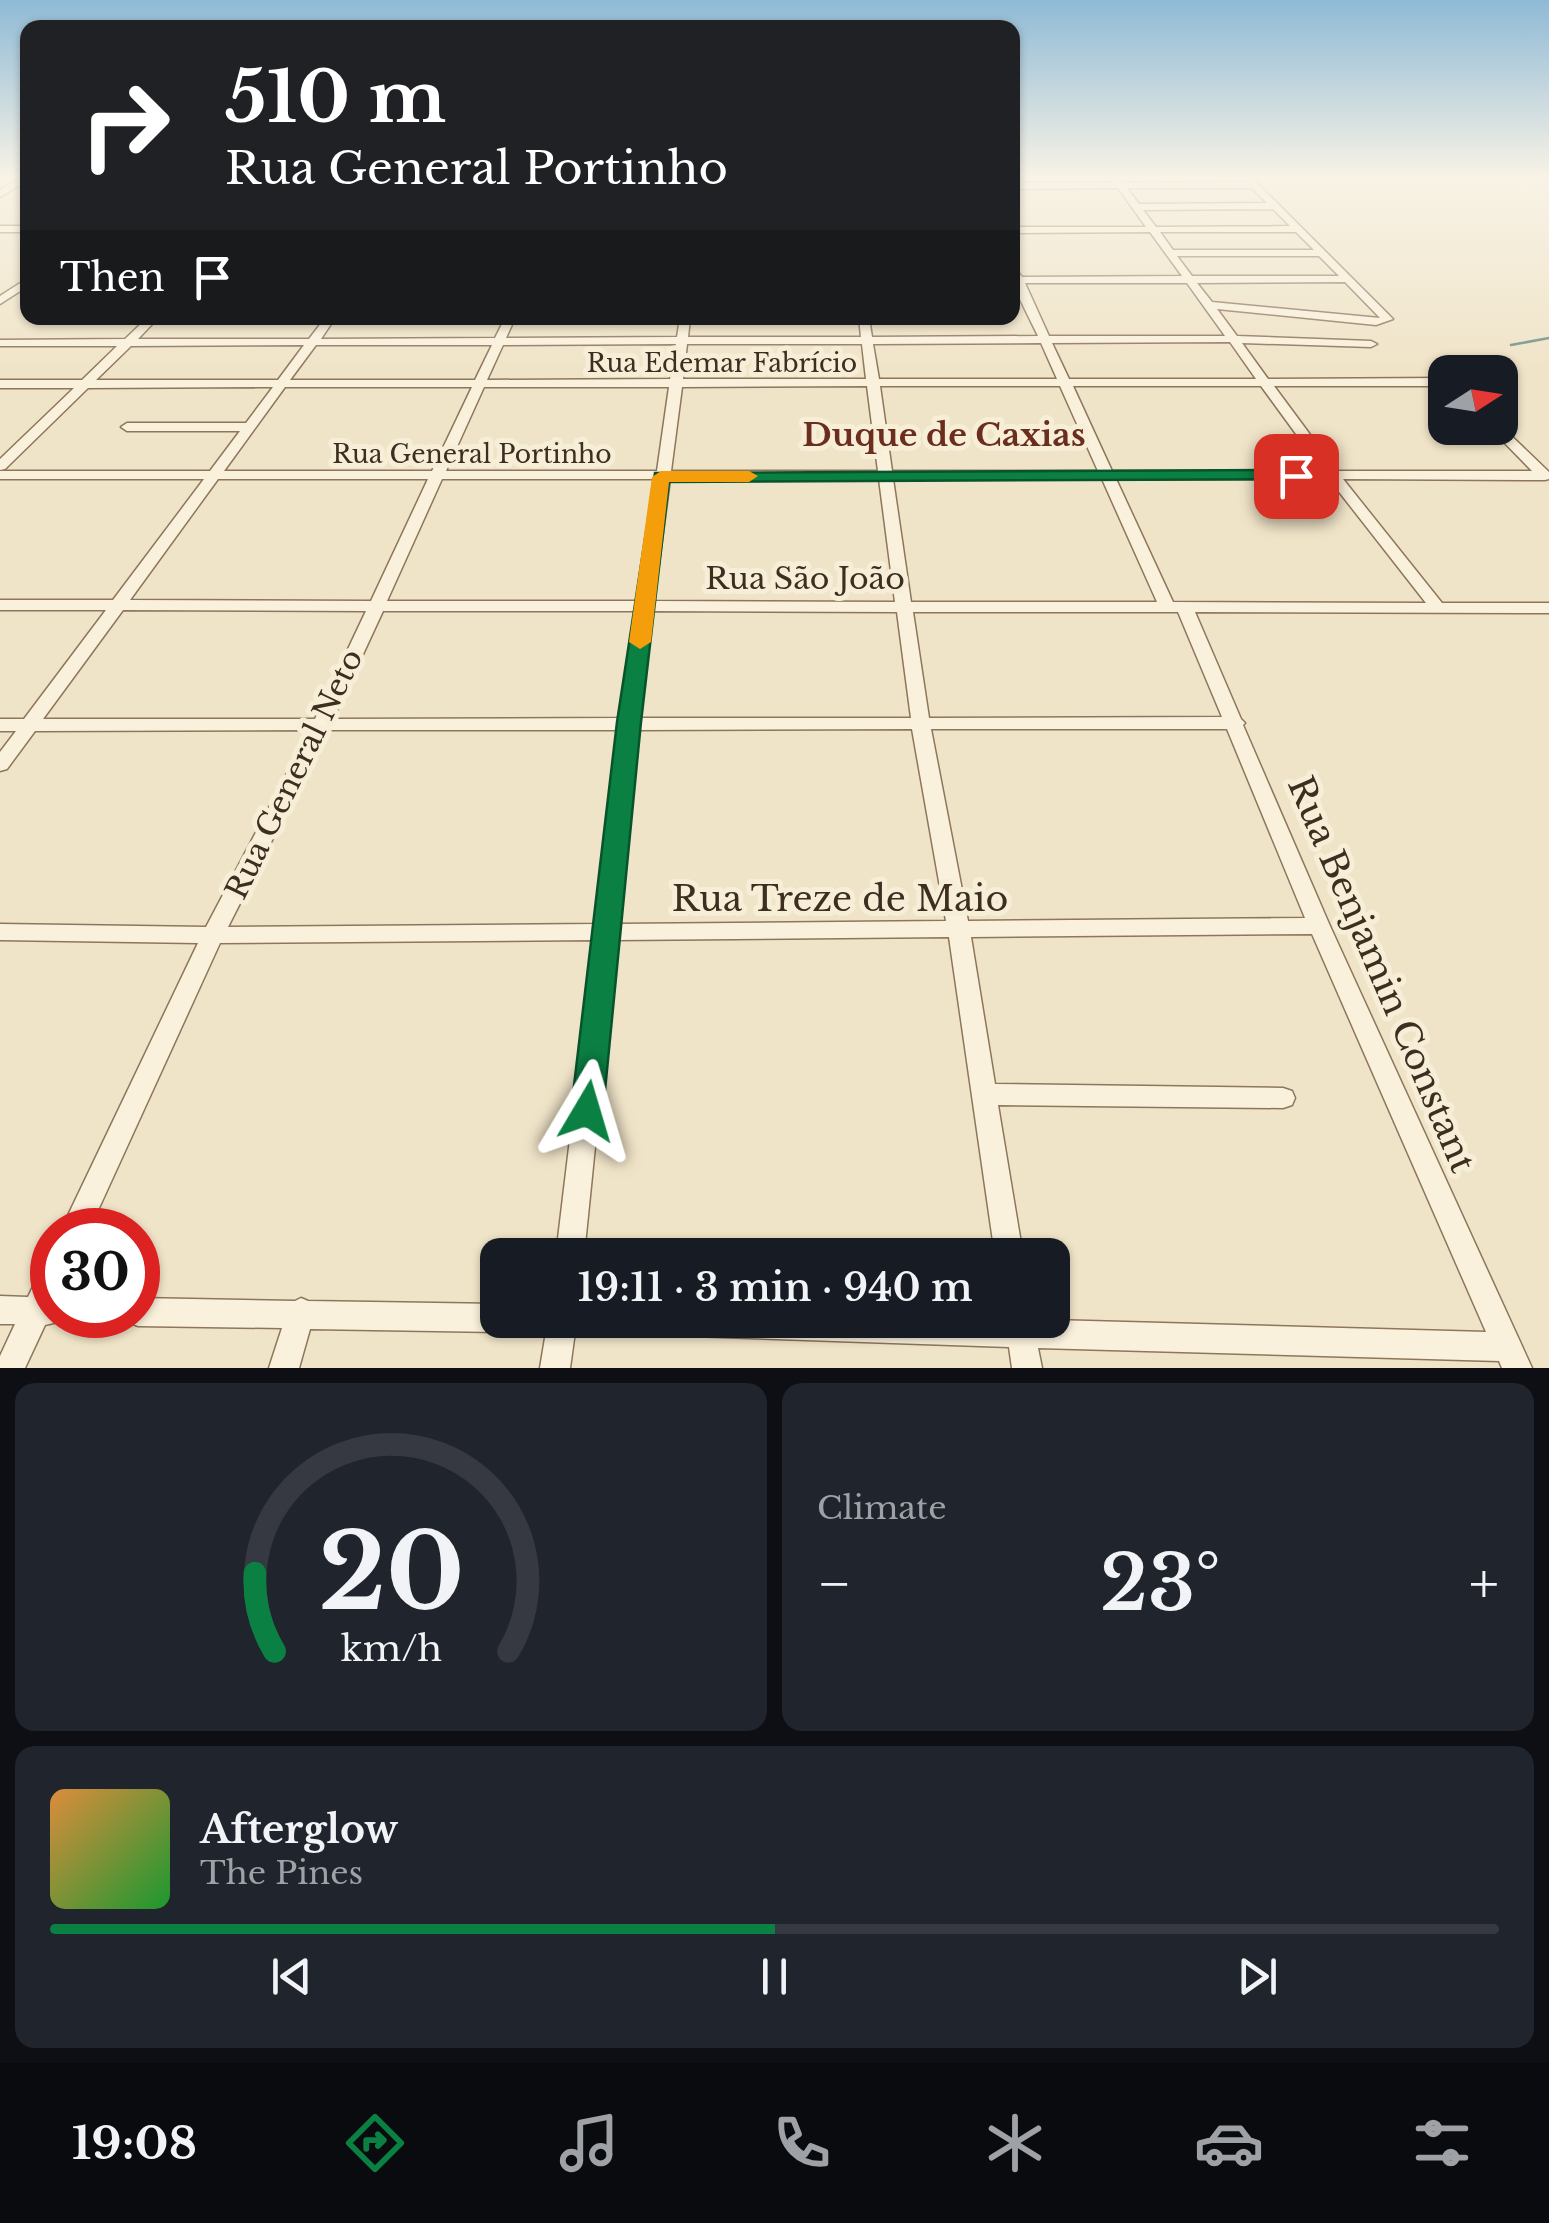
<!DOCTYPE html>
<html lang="en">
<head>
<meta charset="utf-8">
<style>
	body { margin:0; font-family:"Libre Baskerville",serif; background:#20242c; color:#f1f3f6; height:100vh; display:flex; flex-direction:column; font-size:38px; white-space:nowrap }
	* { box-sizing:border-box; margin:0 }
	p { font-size:32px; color:#9ea1a6 }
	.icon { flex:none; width:55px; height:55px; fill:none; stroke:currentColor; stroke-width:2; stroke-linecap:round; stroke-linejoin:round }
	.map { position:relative; height:1368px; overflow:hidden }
	.details { display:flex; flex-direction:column; gap:15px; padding:15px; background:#0d0f14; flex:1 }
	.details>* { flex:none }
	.guide { position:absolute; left:20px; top:20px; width:1000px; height:305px; border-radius:20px; box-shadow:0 2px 8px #0004; background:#202124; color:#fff; overflow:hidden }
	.needle { width:65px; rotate:78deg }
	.fabs { position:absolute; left:1428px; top:355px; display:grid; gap:20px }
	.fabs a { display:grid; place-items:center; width:90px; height:90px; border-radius:20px; background:#171b24; box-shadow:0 2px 8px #0004; font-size:50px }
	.speed { position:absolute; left:30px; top:1208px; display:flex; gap:20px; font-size:50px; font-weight:700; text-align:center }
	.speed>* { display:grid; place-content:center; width:130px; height:130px; border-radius:50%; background:#171b24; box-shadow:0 2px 8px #0004; line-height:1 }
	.speed .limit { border:15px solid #d22; background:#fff; color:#111 }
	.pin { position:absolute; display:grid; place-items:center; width:85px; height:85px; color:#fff; margin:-42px; border-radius:20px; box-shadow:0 5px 15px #0006 }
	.me { position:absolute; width:110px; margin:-55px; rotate:7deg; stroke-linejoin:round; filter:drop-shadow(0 0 8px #0008) }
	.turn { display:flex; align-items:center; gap:35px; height:210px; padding:0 40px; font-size:45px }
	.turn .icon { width:130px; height:130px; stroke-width:2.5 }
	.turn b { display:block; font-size:70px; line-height:85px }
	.then { display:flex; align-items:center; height:95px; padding:0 40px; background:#0003; gap:20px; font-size:38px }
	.big { font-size:75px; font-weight:600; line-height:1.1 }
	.details .tile { flex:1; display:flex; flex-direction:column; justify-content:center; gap:15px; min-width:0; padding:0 35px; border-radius:20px; background:#20242c }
	.details .dial { align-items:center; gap:0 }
	.dial svg { height:260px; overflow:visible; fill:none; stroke:#363941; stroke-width:7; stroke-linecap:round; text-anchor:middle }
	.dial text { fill:#f1f3f6; stroke:none }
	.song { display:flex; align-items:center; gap:30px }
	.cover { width:120px; height:120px; border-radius:15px; background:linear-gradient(135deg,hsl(30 70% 55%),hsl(130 70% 35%)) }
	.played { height:10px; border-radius:5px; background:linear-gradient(90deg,#0b8043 50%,#363941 50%) }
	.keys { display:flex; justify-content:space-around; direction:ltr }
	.heat { display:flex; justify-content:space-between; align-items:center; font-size:55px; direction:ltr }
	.details .tiles { flex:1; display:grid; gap:15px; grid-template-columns:1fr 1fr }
	.tile:last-child { grid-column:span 2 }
	.trip { position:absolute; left:480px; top:1238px; width:590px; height:100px; border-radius:20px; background:#171b24; box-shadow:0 2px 8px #0004; font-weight:600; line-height:100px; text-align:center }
	.tabs { display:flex; height:160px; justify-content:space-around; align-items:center; background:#090b0e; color:#9ea1a6 }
	.tabs .icon { width:70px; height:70px }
	.tabs .active { color:#0b8043 }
	.tabs b { font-size:45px; color:#f1f3f6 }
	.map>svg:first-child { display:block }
</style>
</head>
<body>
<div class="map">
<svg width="1549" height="1368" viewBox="0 0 1549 1368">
	<rect width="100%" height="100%" fill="#f0e4c8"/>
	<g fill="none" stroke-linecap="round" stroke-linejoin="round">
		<polyline stroke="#6f938a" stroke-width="2.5" points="1511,345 1549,338"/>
		<defs>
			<g id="minor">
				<polygon points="19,178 28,180 0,197 0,190"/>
				<path d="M1111 178H1119L1123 183 1247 182 1243 178H1252L1393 319 1376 325 1217 309 1237 336 1371 341 1377 344 1371 347 1242 343 1268 379 1445 378V386H1274L1337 471H1532L1490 428H1500V425L1549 472V479L1545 480 1343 479 1442 603H1549V613L1195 612 1241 719 1245 723 1243 725 1330 926 1532 1368H1502L1499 1361 1038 1348 1042 1368H1012L1009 1347 575 1332 570 1368H540L548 1320H1052L1486 1332 1312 934 971 937 995 1084 1283 1088 1292 1091 1295 1098 1292 1105 1283 1108 998 1105 1023 1255H995L949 937 616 940 584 1255H556L594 940 220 943 89 1230H61L198 943 0 940V924L206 927 310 730 35 731 7 769 0 771V752L16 731H0V719H24L106 610H0V600H113L204 479H0V471H210L240 431H127L121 427 127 423H246L273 387 88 388 5 469 0 470V459L74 388H0V380H82L117 346H0V340L125 339 147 318H158L138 339H309L325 318H335L321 339 495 338 505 318H515L506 338 677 337 680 318H690L688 337H861L859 318H869L872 337 1038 336 1012 283V264L1022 277 1182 276 1150 232 1012 233V227H1146L1118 188 1012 189V183H1114ZM1127 188H1252L1267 203 1139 204ZM1273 209 1290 226 1156 227 1143 210ZM1160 232H1296L1314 250H1173ZM1177 256H1319L1339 276H1192ZM1345 282 1380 318 1212 302 1197 283ZM1025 283H1187L1225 336H1049ZM1230 342 1256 379H1069L1052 343ZM1041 343 1057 379H879L873 344ZM676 344 670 379 487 380 503 345ZM687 344H862L866 379H683ZM304 345 278 380H96L131 346ZM316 345H492L475 380H290ZM867 386 878 471H671L682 387ZM880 386H1060L1098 471H892ZM1073 386H1261L1323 471H1112ZM285 387H472L432 471H224ZM484 387H669L657 471H446ZM218 479H428L371 601 130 600ZM442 479H656L638 601H387ZM670 479H879L895 602 654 601ZM893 479H1102L1157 602H911ZM1116 479H1329L1426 603 1173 602ZM123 610 366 611 315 719H43ZM383 611H636L620 718 333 719ZM652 611 897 612 911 718H639ZM913 612H1178L1222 717 929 718ZM912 729 946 921 618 924 637 730ZM931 729H1227L1305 918 968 921ZM328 730H619L596 924 228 927Z"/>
				<rect x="0" y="226" width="28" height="6"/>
				<polygon points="28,278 28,286 0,304 0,296"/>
				<polygon points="52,1264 52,1315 65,1315 62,1321 45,1325 25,1368 0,1368 0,1356 15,1324 0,1324 0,1296 28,1297 42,1268"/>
				<polygon points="138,1298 295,1301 301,1298 308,1301 498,1304 498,1320 512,1320 508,1328 498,1332 310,1329 299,1368 269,1368 282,1328 138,1326 128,1322 125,1315 138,1315"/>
			</g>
		</defs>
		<use href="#minor" stroke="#8d765c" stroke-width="3"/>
		<use href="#minor" fill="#faf1dc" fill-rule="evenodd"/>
	</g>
	<linearGradient id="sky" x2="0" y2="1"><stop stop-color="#8fbad6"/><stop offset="0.48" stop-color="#f8f3e6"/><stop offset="1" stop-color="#f8f3e6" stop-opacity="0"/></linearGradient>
	<rect width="1549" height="369" fill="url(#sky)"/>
	<polygon fill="#0b8043" stroke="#07532c" stroke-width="2.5" points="1296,470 1302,472 1302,479 669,482 641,722 603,1111 599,1121 587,1125 575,1121 571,1111 617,722 655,473"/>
	<polygon fill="#f59e0b" points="661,471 749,471 758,476 749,482 669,482 651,642 640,649 629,642 652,477"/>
	<g text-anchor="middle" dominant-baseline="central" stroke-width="10" stroke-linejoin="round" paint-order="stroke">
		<g font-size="25" fill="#3d2e20" stroke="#f7eed8">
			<text x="722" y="363">Rua Edemar Fabrício</text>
			<text x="472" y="454">Rua General Portinho</text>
		</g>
		<g font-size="30" fill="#3d2e20" stroke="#f7eed8">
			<text x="805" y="578">Rua São João</text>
			<text transform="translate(294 774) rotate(-64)">Rua General Neto</text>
		</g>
		<g font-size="32" font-weight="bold" fill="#6b2e1e" stroke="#f7eed8">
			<text x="944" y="435">Duque de Caxias</text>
		</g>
		<g font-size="35" fill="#3d2e20" stroke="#f7eed8">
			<text x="840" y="898">Rua Treze de Maio</text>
			<text transform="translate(1382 974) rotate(67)">Rua Benjamin Constant</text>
		</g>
	</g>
</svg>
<div class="fabs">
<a><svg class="needle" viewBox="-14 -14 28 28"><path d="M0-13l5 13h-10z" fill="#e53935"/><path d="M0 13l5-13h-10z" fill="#9ea1a6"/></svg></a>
</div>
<div class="speed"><div class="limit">30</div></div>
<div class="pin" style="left:1296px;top:476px;background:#d93025"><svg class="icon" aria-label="arrive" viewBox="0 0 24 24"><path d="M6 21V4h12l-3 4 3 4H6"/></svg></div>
<svg class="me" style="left:587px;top:1111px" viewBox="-20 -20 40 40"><path d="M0-17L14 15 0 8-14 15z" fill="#0b8043" stroke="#fff" stroke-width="4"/></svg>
<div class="trip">19:11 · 3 min · 940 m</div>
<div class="guide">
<div class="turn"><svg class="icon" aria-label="right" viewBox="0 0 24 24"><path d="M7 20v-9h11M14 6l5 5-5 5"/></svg><div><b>510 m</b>Rua General Portinho</div></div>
<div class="then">Then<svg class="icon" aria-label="arrive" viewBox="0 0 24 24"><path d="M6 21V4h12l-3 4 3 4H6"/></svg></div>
</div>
</div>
<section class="details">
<div class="tiles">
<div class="tile dial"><svg viewBox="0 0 100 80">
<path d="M14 69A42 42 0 1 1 86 69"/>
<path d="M14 69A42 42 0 0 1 8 45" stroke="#0b8043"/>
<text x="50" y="56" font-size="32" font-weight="700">20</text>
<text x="50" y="72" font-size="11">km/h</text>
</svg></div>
<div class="tile"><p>Climate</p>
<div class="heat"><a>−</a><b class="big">23°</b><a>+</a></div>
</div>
<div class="tile">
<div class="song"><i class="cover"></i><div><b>Afterglow</b><p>The Pines</p></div></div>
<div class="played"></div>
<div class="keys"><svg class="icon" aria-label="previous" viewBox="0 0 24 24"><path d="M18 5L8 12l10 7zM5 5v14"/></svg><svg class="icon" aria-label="pause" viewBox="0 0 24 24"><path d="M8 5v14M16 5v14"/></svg><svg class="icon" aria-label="next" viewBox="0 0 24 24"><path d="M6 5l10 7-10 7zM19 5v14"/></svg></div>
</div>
</div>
</section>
<nav class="tabs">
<b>19:08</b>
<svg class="icon active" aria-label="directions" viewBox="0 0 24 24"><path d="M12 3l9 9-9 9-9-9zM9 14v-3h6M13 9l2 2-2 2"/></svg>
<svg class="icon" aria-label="music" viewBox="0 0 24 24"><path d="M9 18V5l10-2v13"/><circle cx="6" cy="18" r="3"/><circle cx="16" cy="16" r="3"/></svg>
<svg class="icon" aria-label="phone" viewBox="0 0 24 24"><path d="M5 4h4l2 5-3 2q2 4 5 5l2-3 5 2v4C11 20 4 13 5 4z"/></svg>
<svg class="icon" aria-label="climate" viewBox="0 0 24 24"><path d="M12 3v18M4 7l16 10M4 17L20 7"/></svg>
<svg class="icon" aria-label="car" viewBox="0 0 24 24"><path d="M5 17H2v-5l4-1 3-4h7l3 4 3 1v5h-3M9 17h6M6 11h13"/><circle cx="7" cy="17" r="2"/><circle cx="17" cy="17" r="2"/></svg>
<svg class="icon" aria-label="filters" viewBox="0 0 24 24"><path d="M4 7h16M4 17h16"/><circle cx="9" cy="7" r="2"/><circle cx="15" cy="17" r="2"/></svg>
</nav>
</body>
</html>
